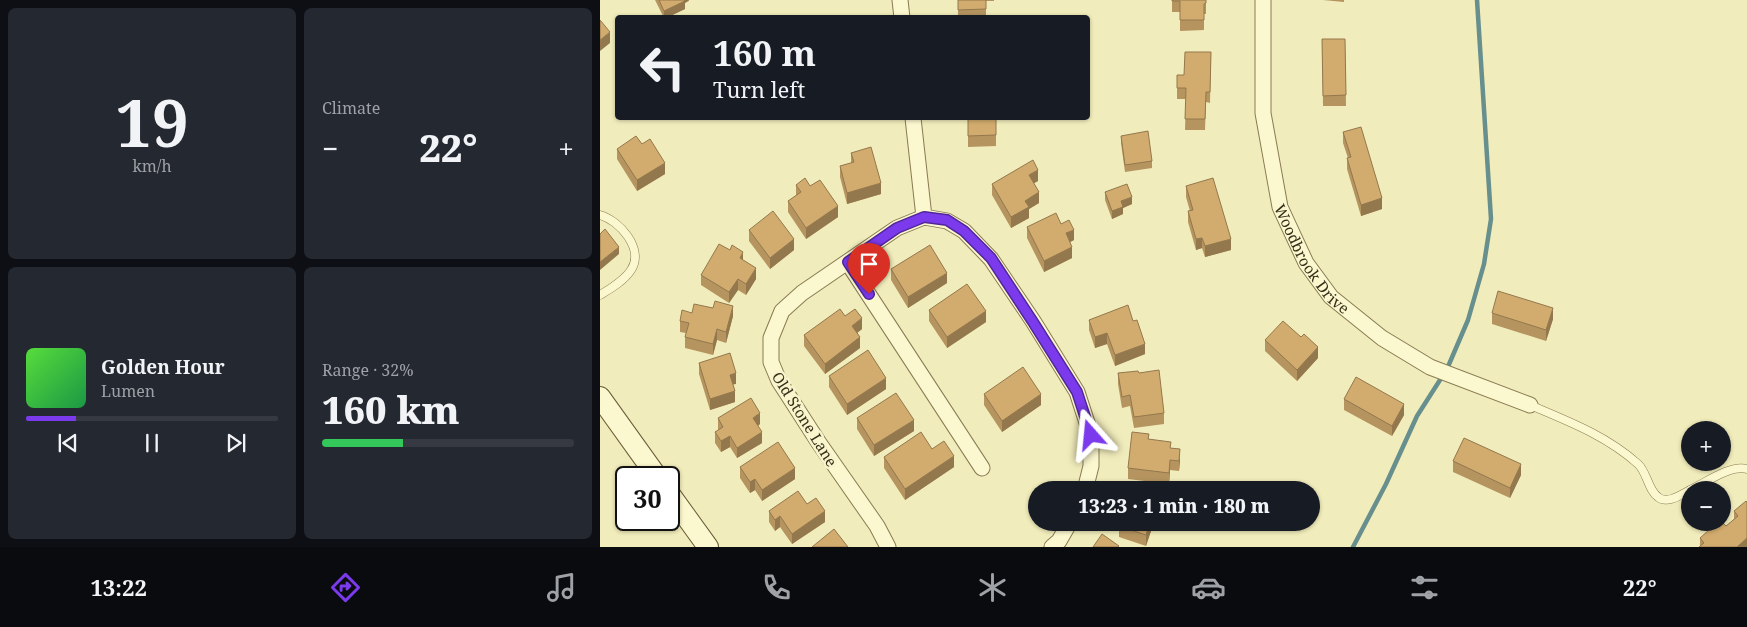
<!DOCTYPE html>
<html lang="en">
<head>
<meta charset="utf-8">
<style>
	body { margin:0; font-family:"Noto Serif",serif; background:#242831; color:#f1f3f6; height:100vh; display:flex; flex-direction:column; font-size:19px; white-space:nowrap }
	* { box-sizing:border-box; margin:0 }
	p { font-size:16px; color:#9ea1a6 }
	.icon { flex:none; width:28px; height:28px; fill:none; stroke:currentColor; stroke-width:2; stroke-linecap:round; stroke-linejoin:round }
	.map { position:relative; flex:1; overflow:hidden }
	.panel { display:flex; flex-direction:column; gap:8px; padding:8px; background:#0d0f14; width:600px }
	.panel>* { flex:none }
	.banner { position:absolute; left:15px; top:15px; width:475px; height:105px; border-radius:5px; box-shadow:0 1px 4px #0004; background:#171b24; color:#f1f3f6; overflow:hidden }
	.tools { position:absolute; left:1081px; top:421px; display:grid; gap:10px }
	.tools a { display:grid; place-items:center; width:50px; height:50px; border-radius:50%; background:#171b24; box-shadow:0 1px 4px #0004; font-size:25px }
	.speed { position:absolute; left:15px; top:466px; display:flex; gap:10px; font-size:25px; font-weight:700; text-align:center }
	.speed>* { display:grid; place-content:center; width:65px; height:65px; border-radius:50%; background:#171b24; box-shadow:0 1px 4px #0004; line-height:1 }
	.speed .limit { border:2px solid #111; border-radius:8px; background:#fff; color:#111 }
	.pin { position:absolute; display:grid; place-items:center; width:42px; height:42px; color:#fff; margin:-51px -21px; border-radius:50% 50% 50% 0; rotate:-45deg; box-shadow:0 0 5px #0007 }
	.pin .icon { rotate:45deg }
	.me { position:absolute; width:55px; margin:-28px; rotate:342deg; stroke-linejoin:round; filter:drop-shadow(0 0 4px #0008) }
	.turn { display:flex; align-items:center; gap:18px; height:105px; padding:0 15px; font-size:22px }
	.turn .icon { width:65px; height:65px; stroke-width:2.5 }
	.turn b { display:block; font-size:35px; line-height:42px }
	.big { font-size:38px; font-weight:800; line-height:1.1 }
	.panel .tile { flex:1; display:flex; flex-direction:column; justify-content:center; gap:8px; min-width:0; padding:0 18px; border-radius:8px; background:#242831 }
	.panel .dial { align-items:center; gap:0 }
	.dial b { font-size:65px; line-height:1 }
	.song { display:flex; align-items:center; gap:15px }
	.cover { width:60px; height:60px; border-radius:8px; background:linear-gradient(135deg,hsl(110 70% 55%),hsl(140 70% 35%)) }
	.played { height:5px; border-radius:2px; background:linear-gradient(90deg,#7c3aed 20%,#363941 20%) }
	.keys { display:flex; justify-content:space-around; direction:ltr }
	.heat { display:flex; justify-content:space-between; align-items:center; font-size:28px; direction:ltr }
	.charge { height:8px; border-radius:4px; background:linear-gradient(90deg,#34c759 32%,#363941 0) }
	.panel .tiles { flex:1; display:grid; gap:8px; grid-template-columns:repeat(2,1fr) }
	.trip { position:absolute; left:428px; top:481px; width:292px; height:50px; border-radius:25px; background:#171b24; box-shadow:0 1px 4px #0004; font-weight:800; line-height:50px; text-align:center }
	.dock { display:flex; height:80px; justify-content:space-around; align-items:center; background:#090b0e; color:#9ea1a6 }
	.dock .icon { width:35px; height:35px }
	.dock .current { color:#7c3aed }
	.dock b { font-size:22px; color:#f1f3f6 }
	main { display:flex; flex:1; min-height:0 }
	.map>svg:first-child { display:block }
</style>
</head>
<body>
<main>
<section class="panel">
<div class="tiles">
<div class="tile dial"><b>19</b><p>km/h</p></div>
<div class="tile"><p>Climate</p>
<div class="heat"><a>−</a><b class="big">22°</b><a>+</a></div>
</div>
<div class="tile">
<div class="song"><i class="cover"></i><div><b>Golden Hour</b><p>Lumen</p></div></div>
<div class="played"></div>
<div class="keys"><svg class="icon" aria-label="previous" viewBox="0 0 24 24"><path d="M18 5L8 12l10 7zM5 5v14"/></svg><svg class="icon" aria-label="pause" viewBox="0 0 24 24"><path d="M8 5v14M16 5v14"/></svg><svg class="icon" aria-label="next" viewBox="0 0 24 24"><path d="M6 5l10 7-10 7zM19 5v14"/></svg></div>
</div>
<div class="tile"><p>Range · 32%</p><b class="big">160 km</b><div class="charge"></div></div>
</div>
</section>
<div class="map">
<svg width="1147" height="547" viewBox="0 0 1147 547">
	<rect width="100%" height="100%" fill="#f1ecbb"/>
	<g fill="none" stroke-linecap="round" stroke-linejoin="round">
		<polyline stroke="#678f8d" stroke-width="4.5" points="753,547 786,484 817,416 847,369 868,320 884,264 891,219 877,0"/>
		<defs>
			<g id="lane">
				<path d="M0 215C19 220 45 249 31 270 24 281 10 289 0 295"/>
				<path d="M930 405C968 421 1007 436 1038 464 1047 472 1048 490 1058 497 1067 505 1082 494 1090 490"/>
				<path d="M1090 490C1105 483 1131 464 1147 469"/>
			</g>
			<g id="street">
				<polyline points="300,0 302,18"/>
				<path id="s1" d="M663 0V113L680 207 706 263 731 297 782 338 830 367 930 405"/>
				<polyline points="313,118 324,217"/>
				<polyline points="248,263 382,468"/>
				<polyline points="288,547 277,526 219,443 179,381 171,362 171,338 182,311 202,293 297,228 324,217 347,221 364,231 391,259 433,321 477,392 491,435 491,466 485,490"/>
				<polyline points="452,547 459,541 470,522"/>
			</g>
			<g id="secondary">
				<polyline points="0,397 58,478"/>
				<polyline points="69,493 108,547"/>
			</g>
		</defs>
		<use href="#lane" stroke="#897b54" stroke-width="9"/>
		<use href="#street" stroke="#897b54" stroke-width="17"/>
		<use href="#secondary" stroke="#6a5b37" stroke-width="22"/>
		<use href="#lane" stroke="#fbf7ce" stroke-width="8"/>
		<use href="#street" stroke="#fbf7ce" stroke-width="15"/>
		<use href="#secondary" stroke="#fbf7ce" stroke-width="20"/>
	</g>
	<g fill="#b5945f">
		<polygon points="55,0 89,0 89,1 85,3 85,9 66,18 64,18"/>
		<polygon points="358,0 394,0 394,1 386,1 386,18 358,18"/>
		<polygon points="572,0 606,0 606,14 604,14 604,30 580,31 580,12 572,12"/>
		<polygon points="723,0 744,0 744,2"/>
		<polygon points="722,39 745,39 746,106 723,106"/>
		<polygon points="611,52 610,103 606,102 605,130 585,130 586,99 577,99 577,75 584,75"/>
		<polygon points="368,118 396,118 396,146 368,147"/>
		<polygon points="743,132 782,209 761,216 747,169 747,158 748,158 743,143"/>
		<polygon points="521,136 552,161 552,168 525,172 521,143"/>
		<polygon points="42,144 65,174 37,191 17,159 17,149"/>
		<polygon points="251,153 281,194 247,204 240,177 240,166 251,163"/>
		<polygon points="438,181 434,183 439,203 429,209 429,218 411,228 392,195 392,184"/>
		<polygon points="196,185 210,186 238,217 206,239 188,212 188,201 196,196"/>
		<polygon points="586,186 631,250 605,257 602,248 596,250 588,222 588,211 590,211 586,197"/>
		<polygon points="505,192 532,204 523,208 523,214 512,219 505,200"/>
		<polygon points="461,224 474,240 470,242 472,258 444,272 427,238 427,227"/>
		<polygon points="149,230 194,250 170,269 149,241"/>
		<polygon points="143,260 156,279 146,295 138,290 129,303 101,285 101,275"/>
		<polygon points="291,269 347,283 308,308 291,280"/>
		<polygon points="329,310 386,322 347,348 329,321"/>
		<polygon points="92,313 133,316 126,343 117,340 113,355 85,348 85,337 86,333 80,332 80,321"/>
		<polygon points="892,313 953,319 946,341 892,324"/>
		<polygon points="245,316 262,329 257,333 260,348 225,374 204,346 204,335"/>
		<polygon points="489,320 545,354 515,366 507,344 495,348 489,330"/>
		<polygon points="665,340 718,358 697,381 665,351"/>
		<polygon points="99,363 136,384 133,384 135,402 110,410 99,374"/>
		<polygon points="518,373 539,373 564,413 564,424 534,428 530,406 522,408 518,384"/>
		<polygon points="229,376 286,389 247,415 229,387"/>
		<polygon points="384,394 441,405 402,432 384,405"/>
		<polygon points="744,399 804,415 792,436 744,410"/>
		<polygon points="118,418 160,424 158,426 162,443 137,458 130,447 121,452 115,443 115,432 118,430"/>
		<polygon points="257,418 314,431 274,456 257,429"/>
		<polygon points="549,440 571,448 580,460 579,471 570,470 569,484 528,479 528,468"/>
		<polygon points="332,449 354,467 305,500 284,468 284,457"/>
		<polygon points="853,461 921,475 910,498 853,472"/>
		<polygon points="140,467 195,479 162,501 155,490 150,493 140,478"/>
		<polygon points="1147,502 1147,547 1100,546 1100,538 1126,526 1134,519 1134,511"/>
		<polygon points="207,504 225,522 192,544 180,527 175,531 169,522 169,511"/>
		<polygon points="554,522 546,546 519,537 519,526"/>
	</g>
	<g fill="#93784d">
		<polygon points="83,0 89,0 85,3 85,9 66,18 64,18 64,11"/>
		<polygon points="10,32 10,43 0,51 0,40"/>
		<polygon points="65,163 65,174 37,191 37,180"/>
		<polygon points="438,170 438,181 429,186 429,175"/>
		<polygon points="281,183 281,194 247,204 247,193"/>
		<polygon points="439,192 439,203 429,209 429,218 411,228 411,217 425,201"/>
		<polygon points="532,197 532,204 523,208 523,214 512,219 512,211 521,201"/>
		<polygon points="782,198 782,209 761,216 761,205"/>
		<polygon points="238,206 238,217 206,239 206,228"/>
		<polygon points="474,230 474,240 466,244 466,233"/>
		<polygon points="602,238 602,248 596,250 596,239"/>
		<polygon points="194,239 194,250 170,269 170,258"/>
		<polygon points="631,239 631,250 605,257 605,246"/>
		<polygon points="19,247 19,254 0,270 0,262"/>
		<polygon points="472,247 472,258 444,272 444,261"/>
		<polygon points="143,252 143,263 140,258"/>
		<polygon points="156,268 156,279 146,295 146,284"/>
		<polygon points="347,273 347,283 308,308 308,297"/>
		<polygon points="138,279 138,290 129,303 129,292"/>
		<polygon points="133,306 133,316 126,343 126,332"/>
		<polygon points="953,308 953,319 946,341 946,330"/>
		<polygon points="386,311 386,322 347,348 347,337"/>
		<polygon points="262,318 262,329 252,337 252,326"/>
		<polygon points="117,329 117,340 113,355 113,344"/>
		<polygon points="507,333 507,344 495,348 495,337"/>
		<polygon points="260,337 260,348 225,374 225,364"/>
		<polygon points="545,344 545,354 515,366 515,355"/>
		<polygon points="718,347 718,358 697,381 697,370"/>
		<polygon points="136,373 136,384 130,385 130,375"/>
		<polygon points="286,378 286,389 247,415 247,404"/>
		<polygon points="135,391 135,402 110,410 110,399"/>
		<polygon points="441,394 441,405 402,432 402,421"/>
		<polygon points="804,404 804,415 792,436 792,426"/>
		<polygon points="160,413 160,424 153,429 153,418"/>
		<polygon points="314,420 314,431 274,456 274,445"/>
		<polygon points="162,432 162,443 137,458 137,448"/>
		<polygon points="130,436 130,447 121,452 121,441"/>
		<polygon points="580,449 580,460 579,471 579,461"/>
		<polygon points="354,456 354,467 305,500 305,489"/>
		<polygon points="570,460 570,470 569,484 569,473"/>
		<polygon points="921,464 921,475 910,498 910,488"/>
		<polygon points="195,468 195,479 162,501 162,490"/>
		<polygon points="155,479 155,490 150,493 150,482"/>
		<polygon points="225,511 225,522 192,544 192,534"/>
		<polygon points="180,516 180,527 175,531 175,520"/>
		<polygon points="550,522 554,522 546,546 546,535"/>
		<polygon points="1147,538 1147,547 1137,547"/>
	</g>
	<g fill="#d2ac6e" stroke="#93784d">
		<polygon points="59,0 84,0 85,1 64,11"/>
		<polygon points="358,0 386,0 386,9 358,10"/>
		<polygon points="572,0 606,0 606,3 604,4 604,20 580,20 580,1 572,1"/>
		<polygon points="0,20 10,32 0,40"/>
		<polygon points="722,39 745,39 746,95 723,96"/>
		<polygon points="585,52 611,52 610,92 606,92 605,119 585,119 586,88 577,88 577,75 584,75"/>
		<polygon points="368,118 396,118 396,135 368,136"/>
		<polygon points="761,127 782,198 761,205 747,158 751,157 743,132"/>
		<polygon points="548,131 552,161 525,165 521,136"/>
		<polygon points="36,136 42,144 50,139 65,163 37,180 17,149"/>
		<polygon points="271,147 281,183 247,193 240,166 254,162 251,153"/>
		<polygon points="433,160 438,170 429,175 439,192 425,201 429,207 411,217 392,184"/>
		<polygon points="205,178 210,186 220,180 238,206 206,228 188,201 201,192 196,185"/>
		<polygon points="613,178 631,239 605,246 602,238 596,239 588,211 593,210 586,186"/>
		<polygon points="527,184 532,197 521,201 523,207 512,211 505,192"/>
		<polygon points="173,211 194,239 170,258 149,230"/>
		<polygon points="456,213 461,224 469,220 474,230 466,233 472,247 444,261 427,227"/>
		<polygon points="5,229 19,247 0,262 0,234"/>
		<polygon points="119,244 130,250 132,245 143,252 140,258 156,268 146,284 138,279 129,292 101,275"/>
		<polygon points="330,245 347,273 308,297 291,269"/>
		<polygon points="367,284 386,311 347,337 329,310"/>
		<polygon points="898,291 953,308 946,330 892,313"/>
		<polygon points="115,301 133,306 126,332 117,329 113,344 85,337 89,323 80,321 82,310 92,313 94,304 113,308"/>
		<polygon points="528,305 533,321 537,320 545,344 515,355 507,333 495,337 489,320"/>
		<polygon points="240,309 245,316 255,309 262,318 252,326 260,337 225,364 204,335"/>
		<polygon points="683,321 701,337 704,334 718,347 697,370 665,340"/>
		<polygon points="268,350 286,378 247,404 229,376"/>
		<polygon points="130,353 136,373 130,375 135,391 110,399 99,363"/>
		<polygon points="423,367 441,394 402,421 384,394"/>
		<polygon points="559,370 564,413 534,417 530,395 522,397 518,373 538,371 539,373"/>
		<polygon points="756,377 804,404 792,426 744,399"/>
		<polygon points="296,393 314,420 274,445 257,418"/>
		<polygon points="151,398 160,413 153,418 162,432 137,448 130,436 121,441 115,432 123,427 118,418"/>
		<polygon points="321,432 332,449 344,441 354,456 305,489 284,457"/>
		<polygon points="532,432 549,434 548,439 571,442 570,448 580,449 579,461 570,460 569,473 528,468"/>
		<polygon points="864,438 921,464 910,488 853,461"/>
		<polygon points="178,442 195,468 162,490 155,479 150,482 140,467"/>
		<polygon points="198,491 207,504 216,498 225,511 192,534 180,516 175,520 169,511"/>
		<polygon points="1146,501 1147,502 1147,538 1137,547 1099,547 1104,543 1100,538 1118,522 1122,522 1126,526 1138,516 1134,511"/>
		<polygon points="520,522 550,522 546,535 519,526"/>
		<polygon points="234,529 248,547 212,547"/>
		<polygon points="502,534 519,546 518,547 493,547"/>
	</g>
	<g fill="none" stroke-linecap="round" stroke-linejoin="round">
		<defs>
			<polyline id="route" points="269,294 248,262 297,228 324,217 347,220 364,231 391,258 433,322 477,392 491,435"/>
		</defs>
		<use href="#route" stroke="#51269a" stroke-width="12"/>
		<use href="#route" stroke="#7c3aed" stroke-width="9"/>
	</g>
	<g text-anchor="middle" dominant-baseline="central" stroke-width="5" stroke-linejoin="round" paint-order="stroke">
		<g font-size="15" fill="#372e1a" stroke="#f8f4cb">
			<text stroke="none"><textPath href="#s1" startOffset="270">Woodbrook Drive</textPath></text>
			<text transform="translate(205 419) rotate(58)">Old Stone Lane</text>
		</g>
	</g>
</svg>
<div class="tools">
<a>+</a>
<a>−</a>
</div>
<div class="speed"><div class="limit">30</div></div>
<div class="pin" style="left:269px;top:294px;background:#d93025"><svg class="icon" aria-label="arrive" viewBox="0 0 24 24"><path d="M6 21V4h12l-3 4 3 4H6"/></svg></div>
<svg class="me" style="left:491px;top:435px" viewBox="-20 -20 40 40"><path d="M0-17L14 15 0 8-14 15z" fill="#7c3aed" stroke="#fff" stroke-width="4"/></svg>
<div class="trip">13:23 · 1 min · 180 m</div>
<div class="banner">
<div class="turn"><svg class="icon" aria-label="left" viewBox="0 0 24 24"><path d="M17 20v-9H6M10 6l-5 5 5 5"/></svg><div><b>160 m</b>Turn left</div></div>
</div>
</div>
</main>
<nav class="dock">
<b>13:22</b>
<svg class="icon current" aria-label="directions" viewBox="0 0 24 24"><path d="M12 3l9 9-9 9-9-9zM9 14v-3h6M13 9l2 2-2 2"/></svg>
<svg class="icon" aria-label="music" viewBox="0 0 24 24"><path d="M9 18V5l10-2v13"/><circle cx="6" cy="18" r="3"/><circle cx="16" cy="16" r="3"/></svg>
<svg class="icon" aria-label="phone" viewBox="0 0 24 24"><path d="M5 4h4l2 5-3 2q2 4 5 5l2-3 5 2v4C11 20 4 13 5 4z"/></svg>
<svg class="icon" aria-label="climate" viewBox="0 0 24 24"><path d="M12 3v18M4 7l16 10M4 17L20 7"/></svg>
<svg class="icon" aria-label="car" viewBox="0 0 24 24"><path d="M5 17H2v-5l4-1 3-4h7l3 4 3 1v5h-3M9 17h6M6 11h13"/><circle cx="7" cy="17" r="2"/><circle cx="17" cy="17" r="2"/></svg>
<svg class="icon" aria-label="filters" viewBox="0 0 24 24"><path d="M4 7h16M4 17h16"/><circle cx="9" cy="7" r="2"/><circle cx="15" cy="17" r="2"/></svg>
<b>22°</b>
</nav>
</body>
</html>
